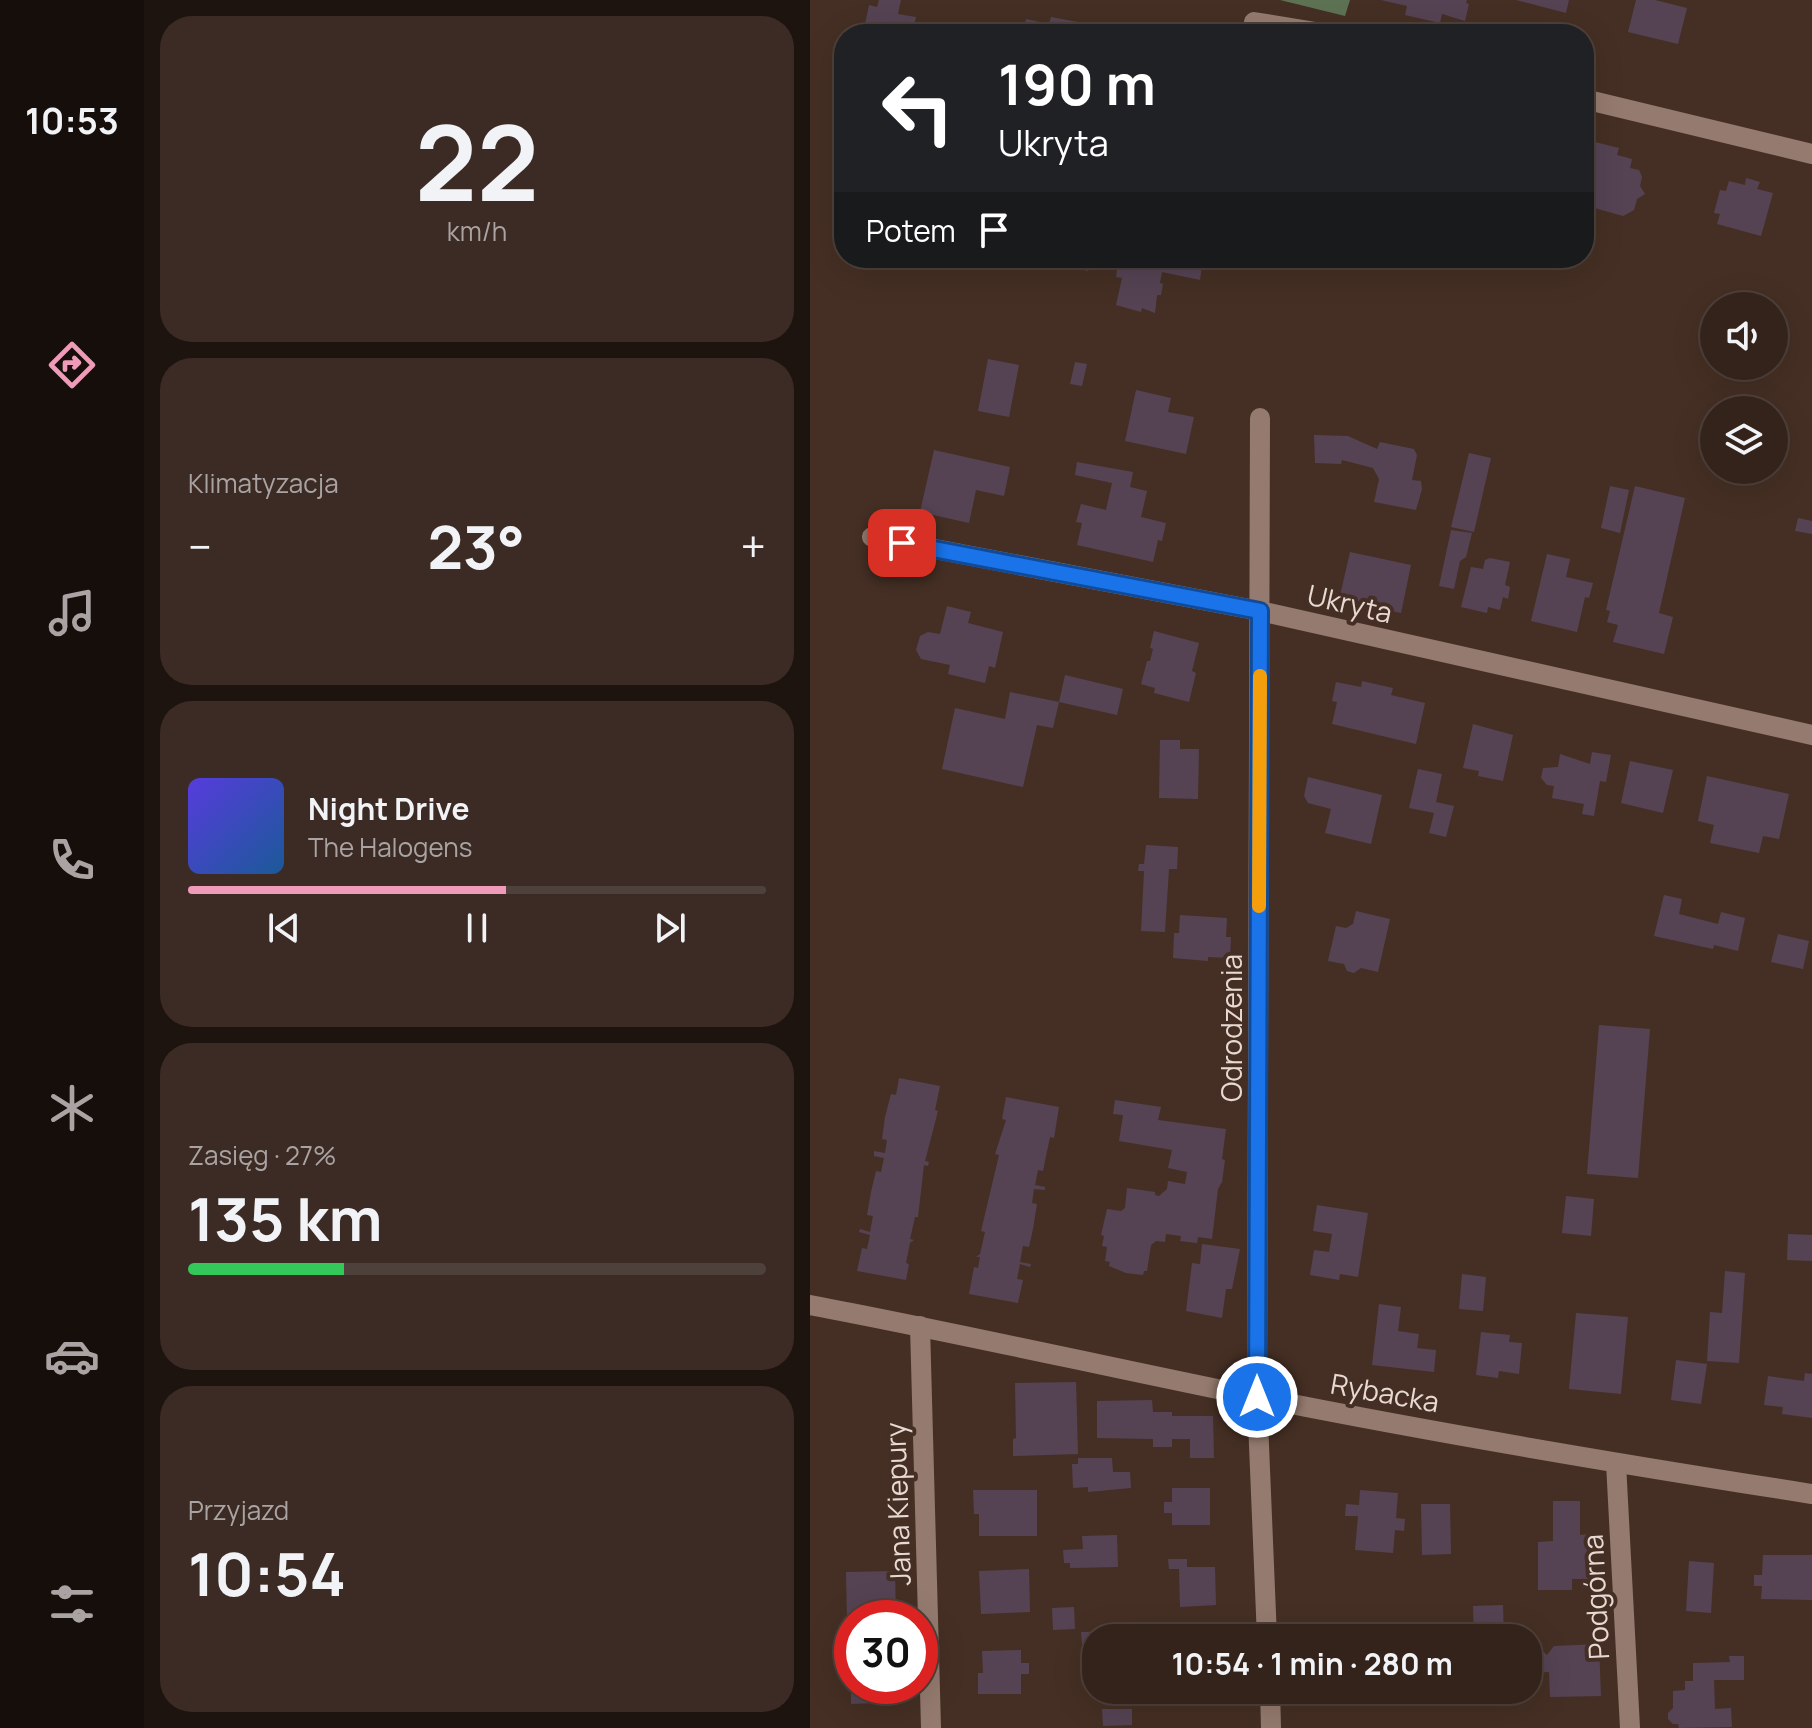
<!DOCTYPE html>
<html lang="pl">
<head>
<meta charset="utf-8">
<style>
	body { margin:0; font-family:Manrope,sans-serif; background:#3c2b24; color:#f1f3f6; height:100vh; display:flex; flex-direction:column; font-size:30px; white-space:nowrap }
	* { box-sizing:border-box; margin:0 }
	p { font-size:26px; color:#a9a4a3 }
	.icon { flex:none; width:44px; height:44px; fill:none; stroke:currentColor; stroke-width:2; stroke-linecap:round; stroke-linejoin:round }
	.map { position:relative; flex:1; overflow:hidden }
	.drawer { display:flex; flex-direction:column; gap:16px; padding:16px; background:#1d130f; width:666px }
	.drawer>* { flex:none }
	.top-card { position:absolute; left:24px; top:24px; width:760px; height:244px; border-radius:32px; box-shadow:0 8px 32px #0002,0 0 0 2px #4e403a; background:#202124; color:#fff; overflow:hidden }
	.controls { position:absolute; left:890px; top:292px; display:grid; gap:16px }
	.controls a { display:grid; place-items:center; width:88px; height:88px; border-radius:50%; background:#34231b; box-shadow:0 8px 32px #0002,0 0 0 2px #4e403a; font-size:40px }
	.speed { position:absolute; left:24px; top:1600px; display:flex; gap:16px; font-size:40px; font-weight:700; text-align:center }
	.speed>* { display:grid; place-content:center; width:104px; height:104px; border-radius:50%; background:#34231b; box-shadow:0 8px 32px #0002,0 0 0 2px #4e403a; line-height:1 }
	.speed .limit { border:12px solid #d22; background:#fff; color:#111 }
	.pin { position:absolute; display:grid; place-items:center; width:68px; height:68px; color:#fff; margin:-34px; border-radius:16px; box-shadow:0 4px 12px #0006 }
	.me { position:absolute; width:88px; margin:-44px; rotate:0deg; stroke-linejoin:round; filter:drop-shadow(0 0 6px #0008) }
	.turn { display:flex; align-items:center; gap:28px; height:168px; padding:0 32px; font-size:36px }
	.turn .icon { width:104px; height:104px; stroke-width:2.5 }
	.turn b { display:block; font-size:56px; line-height:68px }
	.then { display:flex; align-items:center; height:76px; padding:0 32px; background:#0003; gap:16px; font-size:30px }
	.big { font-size:60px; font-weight:700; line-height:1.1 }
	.drawer .tile { flex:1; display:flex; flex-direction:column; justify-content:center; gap:12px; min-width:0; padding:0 28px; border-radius:32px; background:#3c2b24 }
	.drawer .dial { align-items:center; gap:0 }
	.dial b { font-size:104px; line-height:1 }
	.song { display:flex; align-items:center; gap:24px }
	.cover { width:96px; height:96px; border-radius:12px; background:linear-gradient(135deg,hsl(250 70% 55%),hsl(210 70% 35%)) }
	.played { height:8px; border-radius:4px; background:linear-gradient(90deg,#ef9ab8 55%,#4e403a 55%) }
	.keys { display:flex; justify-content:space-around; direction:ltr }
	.heat { display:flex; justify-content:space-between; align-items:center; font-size:44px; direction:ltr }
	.charge { height:12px; border-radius:6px; background:linear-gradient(90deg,#34c759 27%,#4e403a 0) }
	.trip { position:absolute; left:272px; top:1624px; width:460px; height:80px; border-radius:32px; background:#34231b; box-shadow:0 8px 32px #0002,0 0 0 2px #4e403a; font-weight:700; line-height:80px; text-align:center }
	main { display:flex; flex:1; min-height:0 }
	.tab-bar { display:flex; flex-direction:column; width:144px; justify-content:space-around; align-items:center; background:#150e0b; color:#a9a4a3 }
	.tab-bar .icon { width:56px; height:56px }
	.tab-bar .selected { color:#ef9ab8 }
	.tab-bar b { font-size:36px; color:#f1f3f6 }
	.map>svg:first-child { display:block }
</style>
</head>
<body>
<main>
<nav class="tab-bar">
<b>10:53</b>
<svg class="icon selected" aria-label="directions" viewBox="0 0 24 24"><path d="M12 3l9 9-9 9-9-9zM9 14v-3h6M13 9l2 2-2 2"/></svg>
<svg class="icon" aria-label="music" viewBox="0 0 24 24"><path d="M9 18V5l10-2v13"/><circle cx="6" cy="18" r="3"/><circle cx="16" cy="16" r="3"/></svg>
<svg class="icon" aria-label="phone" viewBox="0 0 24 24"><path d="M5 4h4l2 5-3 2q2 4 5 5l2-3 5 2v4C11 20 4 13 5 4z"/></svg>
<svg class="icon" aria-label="climate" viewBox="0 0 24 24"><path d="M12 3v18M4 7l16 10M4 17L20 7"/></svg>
<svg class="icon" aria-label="car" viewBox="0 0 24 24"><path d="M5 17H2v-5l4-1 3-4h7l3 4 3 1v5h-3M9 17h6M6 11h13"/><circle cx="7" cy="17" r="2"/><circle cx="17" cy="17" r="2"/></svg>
<svg class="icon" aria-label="filters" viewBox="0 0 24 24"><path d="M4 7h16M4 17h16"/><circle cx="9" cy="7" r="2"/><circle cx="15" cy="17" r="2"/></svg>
</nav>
<section class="drawer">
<div class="tile dial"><b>22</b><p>km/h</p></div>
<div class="tile"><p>Klimatyzacja</p>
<div class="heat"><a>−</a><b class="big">23°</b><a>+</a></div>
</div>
<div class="tile">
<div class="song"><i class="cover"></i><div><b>Night Drive</b><p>The Halogens</p></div></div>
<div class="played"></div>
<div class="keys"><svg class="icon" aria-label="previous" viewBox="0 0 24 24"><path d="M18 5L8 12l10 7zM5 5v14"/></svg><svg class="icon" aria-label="pause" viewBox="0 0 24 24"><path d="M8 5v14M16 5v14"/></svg><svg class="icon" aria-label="next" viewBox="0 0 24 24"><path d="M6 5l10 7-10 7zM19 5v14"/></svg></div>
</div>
<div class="tile"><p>Zasięg · 27%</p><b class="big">135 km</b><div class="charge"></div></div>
<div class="tile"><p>Przyjazd</p><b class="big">10:54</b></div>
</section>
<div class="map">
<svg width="1002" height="1728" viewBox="0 0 1002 1728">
	<rect width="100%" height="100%" fill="#452f24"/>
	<polygon fill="#5d7153" points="470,0 540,0 535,16"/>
	<g fill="#554354">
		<polygon points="69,0 91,0 88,14 106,17 102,34 63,34 63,31 54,29 59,5 67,7"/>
		<polygon points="571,0 657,0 656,3 659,4 655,21 632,14 630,23 595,15 597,6"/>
		<polygon points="706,0 759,0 756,13"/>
		<polygon points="826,0 845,0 877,8 868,44 818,32"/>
		<polygon points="241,17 273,23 271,30 283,34 213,34 216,19 239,24"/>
		<polygon points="140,22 176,29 175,34 138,34"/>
		<polygon points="785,142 809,148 807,155 822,159 820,168 829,170 832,177 830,186 835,194 827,199 824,210 813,216 774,205 774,184"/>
		<polygon points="936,178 950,182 947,189 963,193 951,236 907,224 910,214 904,213 910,190 916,191 919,181 935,185"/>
		<polygon points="245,258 281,258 278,271 244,263"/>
		<polygon points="309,258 393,258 390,280 352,272 350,283 353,284 351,295 347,295 345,313 332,308 331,312 306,305 312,278 306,277"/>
		<polygon points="178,359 209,365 199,417 168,411"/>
		<polygon points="265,362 277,364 272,386 260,384"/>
		<polygon points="326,390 361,398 358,412 384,417 376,454 315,441"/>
		<polygon points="504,435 538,436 567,449 570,442 604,449 607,455 602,480 611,481 612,489 606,510 564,502 569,479 563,468 532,460 531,464 505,463"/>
		<polygon points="124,450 200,467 194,496 166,490 159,523 110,512"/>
		<polygon points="659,453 681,458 664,532 641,527"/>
		<polygon points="267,462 323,472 320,487 337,491 331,517 356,523 352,541 348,540 343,562 267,545 272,523 266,522 271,504 296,510 302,483 265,475"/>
		<polygon points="800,486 819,490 810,533 791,528"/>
		<polygon points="825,486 875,498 849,613 863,617 854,654 803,642 808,625 797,622 800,611 796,610"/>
		<polygon points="988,518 1002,521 1002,534 985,531"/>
		<polygon points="641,530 662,533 656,557 650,561 644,589 629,586"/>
		<polygon points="540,552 601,565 591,613 529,600"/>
		<polygon points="737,554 760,559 756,577 783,583 779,598 775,597 767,632 721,621"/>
		<polygon points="680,558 700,562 695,585 700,587 698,599 693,597 690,610 678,607 677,613 651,607 661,567 673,569 675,560"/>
		<polygon points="137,606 161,612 158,623 193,632 185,668 179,666 175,683 138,674 140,665 111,659 106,650 110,636 118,632 130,634"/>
		<polygon points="344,631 389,643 382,671 386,673 379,702 344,693 345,688 331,684 337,661 340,661 343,649 340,648"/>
		<polygon points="255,675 313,689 307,715 249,702"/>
		<polygon points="552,681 583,688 581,695 615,703 606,744 522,724 527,702 522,701 526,682 551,687"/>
		<polygon points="200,692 249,702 243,728 227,725 213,787 132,769 145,708 195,719"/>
		<polygon points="663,724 703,735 693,781 668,776 669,771 653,768"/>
		<polygon points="350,740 370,740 370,749 389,749 388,799 349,798"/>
		<polygon points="782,752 801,755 796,782 790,781 784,816 772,814 774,804 742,798 744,786 737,785 731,778 733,768 748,767 750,754 780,764"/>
		<polygon points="820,761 863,770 853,813 811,803"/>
		<polygon points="608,769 632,774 626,802 644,806 636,837 619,833 624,813 599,808"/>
		<polygon points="897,776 979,794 969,839 953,836 949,853 900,843 904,825 888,821"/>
		<polygon points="498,777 572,795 561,844 515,833 521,809 498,803 494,796"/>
		<polygon points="336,845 368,847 367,869 359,869 355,932 331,931 334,871 328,871 329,864 334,864"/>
		<polygon points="854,895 872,899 869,914 908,924 911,912 935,918 928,951 904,945 903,949 844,936"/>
		<polygon points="546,911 580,919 568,972 551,968 544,973 537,971 534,964 518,961 526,926 536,928 543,924"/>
		<polygon points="370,915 417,918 416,937 421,937 420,958 398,957 398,961 363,958 364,933 369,933"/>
		<polygon points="968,934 999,941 993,969 961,962"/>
		<polygon points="789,1025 840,1029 828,1178 777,1174"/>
		<polygon points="89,1078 130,1086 125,1110 128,1111 115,1161 119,1162 118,1166 114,1165 108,1217 105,1217 100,1239 104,1240 100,1243 96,1263 99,1264 96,1280 47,1271 52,1248 57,1249 60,1235 49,1232 50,1229 60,1232 63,1216 57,1215 61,1192 66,1171 71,1172 74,1158 64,1156 64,1151 75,1153 77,1140 72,1139 75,1117 81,1094 86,1095"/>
		<polygon points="196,1097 249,1107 244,1138 240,1137 233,1171 228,1170 225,1185 235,1187 235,1190 224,1189 222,1203 227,1204 223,1229 219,1247 213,1246 210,1262 221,1264 220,1267 210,1264 207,1279 213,1280 208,1303 159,1294 164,1267 168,1268 170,1257 166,1257 170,1254 175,1232 171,1231 189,1155 185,1154 196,1120 192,1119"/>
		<polygon points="305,1100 351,1107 348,1120 416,1129 412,1159 415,1160 412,1182 408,1189 402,1239 388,1237 387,1243 370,1241 371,1236 356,1234 355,1242 346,1241 341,1245 337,1271 334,1271 333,1275 316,1273 299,1266 300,1262 295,1261 297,1247 292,1246 294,1236 291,1235 297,1209 311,1211 315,1208 317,1188 345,1192 345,1195 349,1196 357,1189 358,1181 375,1184 377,1172 358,1168 362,1150 309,1141 313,1115 303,1114"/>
		<polygon points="756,1196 784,1199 781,1236 752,1233"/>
		<polygon points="507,1205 558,1213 548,1277 530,1274 529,1280 500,1275 504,1250 519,1252 522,1234 503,1231"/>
		<polygon points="978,1234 1002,1235 1002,1261 977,1260"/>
		<polygon points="392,1244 430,1249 422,1289 416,1289 412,1318 376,1311 382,1263 390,1264"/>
		<polygon points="915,1271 935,1273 929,1363 897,1361 900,1312 912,1313"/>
		<polygon points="652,1274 676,1277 673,1311 649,1309"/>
		<polygon points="569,1304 591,1307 588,1331 609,1334 607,1348 626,1350 624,1372 562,1365"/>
		<polygon points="766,1313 818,1317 811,1394 759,1389"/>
		<polygon points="671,1332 700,1335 699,1342 712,1343 709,1374 689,1371 688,1378 666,1375"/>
		<polygon points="866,1360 897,1364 891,1404 861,1400"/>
		<polygon points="995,1373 1002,1374 1002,1418 972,1414 973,1407 954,1405 958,1376 994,1381"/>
		<polygon points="266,1382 268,1454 203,1456 203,1439 206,1438 205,1383"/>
		<polygon points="342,1400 343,1412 362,1412 362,1416 403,1416 404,1458 380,1458 380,1439 362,1439 362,1447 343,1447 343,1439 287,1438 287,1401"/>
		<polygon points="268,1458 302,1458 303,1472 320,1472 321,1488 278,1492 278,1487 263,1488 262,1464 268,1464"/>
		<polygon points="362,1488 400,1488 400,1525 362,1525 362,1513 354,1513 354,1502 362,1502"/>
		<polygon points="163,1490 227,1490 227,1536 169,1536 169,1514 164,1514"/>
		<polygon points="550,1490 588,1493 586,1518 595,1519 594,1531 585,1530 583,1553 545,1550 548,1516 535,1516 536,1504 549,1505"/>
		<polygon points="743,1501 770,1501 770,1535 780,1534 782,1541 782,1579 762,1579 762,1590 728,1590 728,1542 743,1541"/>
		<polygon points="611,1504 640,1504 641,1554 612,1555"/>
		<polygon points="307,1535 308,1567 260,1568 260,1563 254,1563 253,1550 273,1549 272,1536"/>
		<polygon points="953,1555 1002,1555 1002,1600 951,1599 952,1586 944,1586 944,1575 952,1575"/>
		<polygon points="358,1559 377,1559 377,1567 405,1567 406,1605 370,1607 369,1569 359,1569"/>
		<polygon points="879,1561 904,1563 901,1613 876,1611"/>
		<polygon points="219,1569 220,1612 171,1614 169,1571"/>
		<polygon points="85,1571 86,1618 37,1620 36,1572"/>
		<polygon points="693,1605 694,1638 664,1638 663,1606"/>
		<polygon points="264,1607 265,1629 243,1630 242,1608"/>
		<polygon points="597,1627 598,1638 548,1638 547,1629"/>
		<polygon points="317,1631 318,1638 286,1638 286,1644 272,1645 271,1632"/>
		<polygon points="789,1644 791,1696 740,1697 739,1672 718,1673 718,1647 727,1646 737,1655 744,1646"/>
		<polygon points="211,1650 211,1663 219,1663 219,1674 211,1674 211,1694 168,1694 168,1673 173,1673 172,1651"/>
		<polygon points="919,1656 934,1656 934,1680 904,1680 905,1709 921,1708 922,1727 869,1728 868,1724 863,1724 858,1719 858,1713 863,1708 863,1691 875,1690 875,1681 883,1681 883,1663 920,1662"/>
		<polygon points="41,1686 90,1686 91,1702 41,1704"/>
		<polygon points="355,1690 405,1690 405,1693 355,1694"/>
		<polygon points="292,1709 322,1709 322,1725 293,1726"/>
	</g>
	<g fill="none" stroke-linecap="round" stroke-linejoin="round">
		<g stroke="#957b6f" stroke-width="20">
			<polyline points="444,22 518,34"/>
			<polyline points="774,99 1002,154"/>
			<polyline points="450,418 447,1397 457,1638"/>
			<polyline points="62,537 450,611 1002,735"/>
			<path d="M0 1305C149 1333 297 1367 446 1397 630 1434 816 1465 1002 1494"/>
			<polyline points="110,1326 121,1728"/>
			<polyline points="806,1463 820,1728"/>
			<polyline points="460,1690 461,1728"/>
		</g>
	</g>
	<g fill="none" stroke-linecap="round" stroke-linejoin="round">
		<defs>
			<polyline id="route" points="92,543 450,611 447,1397"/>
		</defs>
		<use href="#route" stroke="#114b97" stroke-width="20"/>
		<use href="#route" stroke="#1a73e8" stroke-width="14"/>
		<polyline stroke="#f59e0b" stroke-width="14" points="449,906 450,676"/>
	</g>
	<g text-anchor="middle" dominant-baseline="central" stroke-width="8" stroke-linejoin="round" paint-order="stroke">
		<g font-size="28" fill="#e8dad3" stroke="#452f24">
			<text transform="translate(540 603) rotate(13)">Ukryta</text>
			<text transform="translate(421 1028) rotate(-90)">Odrodzenia</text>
			<text transform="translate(575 1392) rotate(10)">Rybacka</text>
			<text transform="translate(87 1504) rotate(-92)">Jana Kiepury</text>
			<text transform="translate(785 1597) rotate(-93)">Podgórna</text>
		</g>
	</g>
</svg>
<div class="controls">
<a><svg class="icon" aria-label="sound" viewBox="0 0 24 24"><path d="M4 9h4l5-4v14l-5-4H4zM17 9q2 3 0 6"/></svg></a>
<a><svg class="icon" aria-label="layers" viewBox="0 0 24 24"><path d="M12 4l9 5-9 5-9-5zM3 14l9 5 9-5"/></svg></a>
</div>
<div class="speed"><div class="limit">30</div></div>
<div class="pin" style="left:92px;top:543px;background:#d93025"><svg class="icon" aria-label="arrive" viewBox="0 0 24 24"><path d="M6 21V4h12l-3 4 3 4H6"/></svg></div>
<svg class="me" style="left:447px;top:1397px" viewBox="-20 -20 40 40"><circle r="17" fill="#1a73e8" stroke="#fff" stroke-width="3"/><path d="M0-11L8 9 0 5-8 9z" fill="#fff"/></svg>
<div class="trip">10:54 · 1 min · 280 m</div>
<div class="top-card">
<div class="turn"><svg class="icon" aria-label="left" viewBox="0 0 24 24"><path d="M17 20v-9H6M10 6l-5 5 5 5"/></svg><div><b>190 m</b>Ukryta</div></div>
<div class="then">Potem<svg class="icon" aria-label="arrive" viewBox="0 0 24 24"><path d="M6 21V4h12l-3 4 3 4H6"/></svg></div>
</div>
</div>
</main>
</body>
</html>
